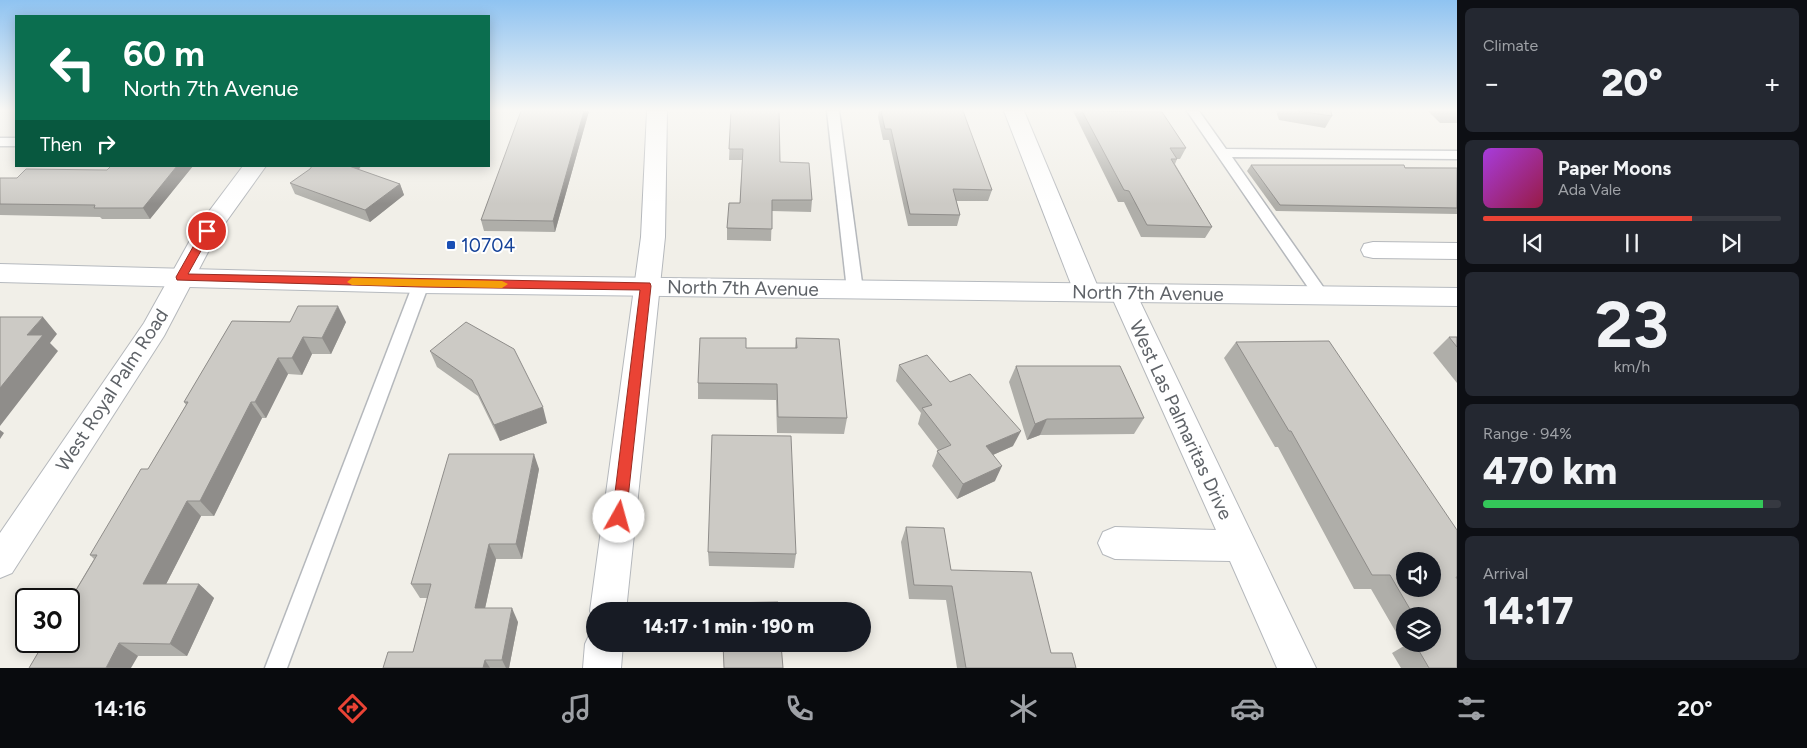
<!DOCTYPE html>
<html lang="en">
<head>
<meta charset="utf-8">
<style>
	body { margin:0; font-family:Figtree,sans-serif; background:#242831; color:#f1f3f6; height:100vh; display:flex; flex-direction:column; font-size:19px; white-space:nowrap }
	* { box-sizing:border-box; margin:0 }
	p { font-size:16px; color:#9ea1a6 }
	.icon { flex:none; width:28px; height:28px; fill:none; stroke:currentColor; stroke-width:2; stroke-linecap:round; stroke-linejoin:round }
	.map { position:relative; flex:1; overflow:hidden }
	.panel { display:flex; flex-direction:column; gap:8px; padding:8px; background:#0d0f14; width:350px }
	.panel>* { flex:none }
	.guide { position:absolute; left:15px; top:15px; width:475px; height:152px; border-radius:0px; box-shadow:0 2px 12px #0003; background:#0b6e4f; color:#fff; overflow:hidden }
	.fabs { position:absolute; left:1396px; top:552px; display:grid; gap:10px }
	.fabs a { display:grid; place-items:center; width:45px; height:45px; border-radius:50%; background:#171b24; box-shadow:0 2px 12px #0003; font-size:25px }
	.speed { position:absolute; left:15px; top:588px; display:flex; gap:10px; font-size:25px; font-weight:700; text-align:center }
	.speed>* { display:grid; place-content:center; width:65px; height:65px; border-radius:50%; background:#171b24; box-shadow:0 2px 12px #0003; line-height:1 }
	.speed .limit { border:2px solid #111; border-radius:8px; background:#fff; color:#111 }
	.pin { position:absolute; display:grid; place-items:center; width:42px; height:42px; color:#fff; margin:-21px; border:2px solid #fff; border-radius:50%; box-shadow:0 1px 5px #0007 }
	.me { position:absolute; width:55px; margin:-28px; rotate:7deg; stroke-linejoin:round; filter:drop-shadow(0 0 4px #0008) }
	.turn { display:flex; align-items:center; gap:18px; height:105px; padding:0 25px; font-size:22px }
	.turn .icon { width:65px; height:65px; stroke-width:2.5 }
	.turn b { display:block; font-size:35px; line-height:42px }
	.then { display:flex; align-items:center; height:48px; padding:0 25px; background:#0003; gap:10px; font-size:19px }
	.big { font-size:38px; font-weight:800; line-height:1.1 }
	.panel .widget { flex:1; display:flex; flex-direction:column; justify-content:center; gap:8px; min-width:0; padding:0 18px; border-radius:8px; background:#242831 }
	.panel .dial { align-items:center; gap:0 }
	.dial b { font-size:65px; line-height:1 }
	.song { display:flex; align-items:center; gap:15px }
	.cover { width:60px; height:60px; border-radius:8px; background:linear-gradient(135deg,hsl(280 70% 55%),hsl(340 70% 35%)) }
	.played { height:5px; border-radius:2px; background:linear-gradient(90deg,#ea4335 70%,#363941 70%) }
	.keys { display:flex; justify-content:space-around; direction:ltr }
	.heat { display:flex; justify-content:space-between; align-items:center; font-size:28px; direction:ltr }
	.charge { height:8px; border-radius:4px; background:linear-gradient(90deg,#34c759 94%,#363941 0) }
	.trip { position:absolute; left:586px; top:602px; width:285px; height:50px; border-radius:25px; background:#171b24; box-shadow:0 2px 12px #0003; font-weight:800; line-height:50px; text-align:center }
	.dock { display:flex; height:80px; justify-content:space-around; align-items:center; background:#090b0e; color:#9ea1a6 }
	.dock .icon { width:35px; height:35px }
	.dock .active { color:#ea4335 }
	.dock b { font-size:22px; color:#f1f3f6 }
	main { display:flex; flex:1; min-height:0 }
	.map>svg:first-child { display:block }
</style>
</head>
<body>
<main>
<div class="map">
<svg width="1457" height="668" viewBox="0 0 1457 668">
	<rect width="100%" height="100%" fill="#f1efe8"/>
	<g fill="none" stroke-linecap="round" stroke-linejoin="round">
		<defs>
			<g id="lane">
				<polygon points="827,111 839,111 863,290 860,294 855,295 850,294 847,290"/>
				<polygon points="1187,111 1199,111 1226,149 1457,151 1457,159 1232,157 1326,291 1329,295 1326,299 1321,300 1316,299"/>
				<rect x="0" y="138" width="16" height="8"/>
				<polygon points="421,279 426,280 429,284 287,668 265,668 413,284 416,280"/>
			</g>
			<g id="street">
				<polygon points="647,111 667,111 665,237 626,611 595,611 595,623 590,611 641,237"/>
				<polygon points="1004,111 1024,111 1100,292 1096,298 1087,301 1078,298 1074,292"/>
				<polygon points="243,166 266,166 218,233 164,336 12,573 0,578 0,533 144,323 198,226"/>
				<polygon points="1373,242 1457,243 1457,259 1373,258 1364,256 1361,250 1364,244"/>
				<polygon points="1123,284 1132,287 1136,293 1316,668 1277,668 1230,561 1115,559 1103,554 1098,543 1103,532 1115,527 1216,530 1110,293 1114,287"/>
				<polygon points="595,629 595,644 623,644 621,668 583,668 585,644 591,631"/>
			</g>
			<polygon id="secondary" points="0,264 421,275 1457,288 1457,306 421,293 0,282"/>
		</defs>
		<use href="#lane" stroke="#b5b8bc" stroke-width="3"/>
		<use href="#street" stroke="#b5b8bc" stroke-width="2"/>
		<use href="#secondary" stroke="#b6babf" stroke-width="2"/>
		<use href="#lane" fill="#fff" fill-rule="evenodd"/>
		<use href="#street" fill="#fff" fill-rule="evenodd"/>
		<use href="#secondary" fill="#fff" fill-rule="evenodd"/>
	</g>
	<g fill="#afaea9" fill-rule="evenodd">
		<polygon points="589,111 555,232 484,231 481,220"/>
		<polygon points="731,111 780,162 812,200 811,212 772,211 771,241 727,240 727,228 740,203 742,160 729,160"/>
		<polygon points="879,111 963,111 992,190 988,201 956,201 960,215 957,226 908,226 889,140 883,140 878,117"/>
		<polygon points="1073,111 1128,111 1186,148 1180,159 1177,159 1175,164 1212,227 1205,238 1141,237 1124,202 1118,202"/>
		<polygon points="1276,111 1331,111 1332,116 1325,128 1279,120"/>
		<polygon points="1428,111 1457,111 1457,123 1440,123"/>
		<polygon points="1251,165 1457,168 1457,214 1276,211 1247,171"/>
		<polygon points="193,166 150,219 102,219 100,217 0,215 0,178 17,178 107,170"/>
		<polygon points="359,170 400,184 404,195 370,222 295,194 290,183"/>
		<polygon points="232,321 346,322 331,354 312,354 302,375 288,374 266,418 262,418 214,516 201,516 166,584 199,584 214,598 187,656 138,656 29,668 94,559 90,555 148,469 186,405 184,402"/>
		<polygon points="1449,337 1457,337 1457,383 1433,353"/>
		<polygon points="796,338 847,418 844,434 777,433 776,400 698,399 698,383 746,348 795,348"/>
		<path d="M1236 342 1457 530V668H1401L1392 653 1404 646 1371 589H1354L1278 447H1275L1224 358ZM1405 616H1432V644H1405Z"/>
		<polygon points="430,351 547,423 500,441 478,396 437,367"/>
		<polygon points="899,365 950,382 1013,446 993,455 995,481 957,499 932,466 938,450 918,424 921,413 896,381"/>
		<polygon points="1016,366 1144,418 1134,434 1040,435 1027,440 1009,382"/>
		<polygon points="539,469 522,559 496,559 485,608 518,622 509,668 383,668 413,652 427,598 420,598 411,584"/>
		<polygon points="906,527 951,570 1051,653 1076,668 957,668 946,600 909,599 901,542"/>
		<polygon points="708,552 796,554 794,568 709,566"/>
	</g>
	<g fill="#8f8d8a">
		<polygon points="584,111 589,111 555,232 553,221"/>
		<polygon points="177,166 193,166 150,219 143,208"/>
		<polygon points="349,166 361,166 354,178"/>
		<polygon points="400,184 404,195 370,222 365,210"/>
		<polygon points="338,306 346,322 331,354 322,338"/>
		<polygon points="43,317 57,334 50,343 58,351 0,426 0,388 27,335"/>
		<polygon points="303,337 312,354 302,375 292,358"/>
		<polygon points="278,358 288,374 266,418 255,402"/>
		<polygon points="251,402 262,418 214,516 200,501"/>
		<polygon points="543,407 547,423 500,441 494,425"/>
		<polygon points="1047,419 1040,435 1027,440 1035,424"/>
		<polygon points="0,430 4,433 0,439"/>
		<polygon points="1021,431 1013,446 979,461 986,446"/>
		<polygon points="534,454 539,469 522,559 516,544"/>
		<polygon points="1002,466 995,481 957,499 963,484"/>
		<polygon points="187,501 201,516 159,598 143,584"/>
		<polygon points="489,544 496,559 482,622 475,608"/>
		<polygon points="199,584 214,598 187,656 170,644"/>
		<polygon points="512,608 518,622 509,668 506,668 502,660"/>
		<polygon points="119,643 138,656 131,668 106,668"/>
		<polygon points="485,660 490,668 483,668"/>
	</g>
	<g fill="#cccac5" stroke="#8f8d8a" fill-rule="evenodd">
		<polygon points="521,111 584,111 553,221 481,220"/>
		<polygon points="731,111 779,111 780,162 809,163 812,200 772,200 772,229 727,228 729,203 740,203 743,149 729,149"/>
		<polygon points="881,111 963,111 992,190 953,189 960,215 910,214 891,129 885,129"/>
		<polygon points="1082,111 1162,112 1186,148 1170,148 1177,159 1171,159 1212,227 1147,225 1129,191 1124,190"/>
		<polygon points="1298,111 1331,111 1332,116"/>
		<polygon points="1251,165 1404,165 1405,168 1457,168 1457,208 1280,205"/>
		<polygon points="111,166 177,166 143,208 94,208 95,205 0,204 0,178 17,178 26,169 107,170"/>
		<polygon points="312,166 349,166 400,184 365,210 290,183 310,169"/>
		<polygon points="298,306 338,306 322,338 303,337 292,358 278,358 255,402 251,402 200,501 187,501 143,584 199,584 170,644 119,643 106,668 29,668 45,641 69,641 69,602 97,555 90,555 141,469 148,469 188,402 184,402 232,321 290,322"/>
		<polygon points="0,317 43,317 27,335 43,335 0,388"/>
		<polygon points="466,322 514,349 543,407 494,425 472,380 430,351"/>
		<polygon points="1449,337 1457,337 1457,347"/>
		<polygon points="700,338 746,338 746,348 797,348 796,338 839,339 847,418 778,417 777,384 698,383"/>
		<path d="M1329 341 1457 530V577H1456L1457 579V668H1429L1415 644H1432V616H1414L1390 575H1372L1291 431H1289L1236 342ZM1405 561H1432V589H1405Z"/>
		<polygon points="927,355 950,382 970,374 1021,431 986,446 1002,466 963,484 937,451 951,445 922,408 932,405 899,365"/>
		<polygon points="1016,366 1120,366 1144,418 1047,419 1035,424"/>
		<polygon points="712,435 791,436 796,554 708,552"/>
		<polygon points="449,454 534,454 516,544 489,544 475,608 512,608 502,660 485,660 483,668 383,668 388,652 413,652 431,584 411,584"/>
		<polygon points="906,527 944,528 951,570 1031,572 1051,653 1072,653 1076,668 966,668 952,586 914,585"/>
		<polygon points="778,602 779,611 722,611 722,603"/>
		<polygon points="723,644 781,644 783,668 724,668"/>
	</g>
	<linearGradient id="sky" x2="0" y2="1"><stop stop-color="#8fc3f1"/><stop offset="0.54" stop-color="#f9f8f5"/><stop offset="1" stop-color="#f9f8f5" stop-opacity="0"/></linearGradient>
	<rect width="1457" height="204" fill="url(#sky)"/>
	<polygon fill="#ea4335" stroke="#982c22" points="207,228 212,231 188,274 650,283 651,286 626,517 624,522 619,523 614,522 612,517 640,290 421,287 177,280 176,277 202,231"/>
	<polygon fill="#f59e0b" points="352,278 502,281 508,284 502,288 352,285 347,282"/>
	<rect fill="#1a4fb4" stroke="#fff" stroke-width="2" x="446" y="240" width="10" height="10" rx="2.5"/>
	<g text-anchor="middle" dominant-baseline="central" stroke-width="4" stroke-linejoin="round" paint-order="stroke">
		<g font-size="19" fill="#164399" stroke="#fff" text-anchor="start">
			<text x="461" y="245">10704</text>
		</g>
		<g font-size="19" fill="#5f6368" stroke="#fff">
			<text transform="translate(743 288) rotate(1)">North 7th Avenue</text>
			<text transform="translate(1148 293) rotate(1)">North 7th Avenue</text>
			<text transform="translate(112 390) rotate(-57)">West Royal Palm Road</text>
			<text transform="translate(1181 420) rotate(65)">West Las Palmaritas Drive</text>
		</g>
	</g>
</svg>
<div class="fabs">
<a><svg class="icon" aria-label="sound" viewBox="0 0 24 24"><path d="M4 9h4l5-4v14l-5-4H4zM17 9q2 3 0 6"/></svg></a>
<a><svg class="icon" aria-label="layers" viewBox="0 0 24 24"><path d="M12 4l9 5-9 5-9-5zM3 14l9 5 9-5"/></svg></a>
</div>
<div class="speed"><div class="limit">30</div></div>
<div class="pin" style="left:207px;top:231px;background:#d93025"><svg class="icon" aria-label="arrive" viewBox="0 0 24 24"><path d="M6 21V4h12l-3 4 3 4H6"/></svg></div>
<svg class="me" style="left:619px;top:517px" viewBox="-20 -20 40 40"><circle r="19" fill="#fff"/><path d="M0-13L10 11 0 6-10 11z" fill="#ea4335"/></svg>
<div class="trip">14:17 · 1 min · 190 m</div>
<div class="guide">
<div class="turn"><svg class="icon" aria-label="left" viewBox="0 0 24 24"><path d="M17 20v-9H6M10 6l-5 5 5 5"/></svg><div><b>60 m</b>North 7th Avenue</div></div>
<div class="then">Then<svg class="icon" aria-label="right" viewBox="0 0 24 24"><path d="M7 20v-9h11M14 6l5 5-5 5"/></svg></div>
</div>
</div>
<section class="panel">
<div class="widget"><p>Climate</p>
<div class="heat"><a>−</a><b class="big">20°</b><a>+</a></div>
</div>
<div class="widget">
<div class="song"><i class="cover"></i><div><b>Paper Moons</b><p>Ada Vale</p></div></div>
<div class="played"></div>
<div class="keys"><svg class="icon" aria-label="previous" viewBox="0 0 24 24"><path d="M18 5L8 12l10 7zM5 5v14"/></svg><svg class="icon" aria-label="pause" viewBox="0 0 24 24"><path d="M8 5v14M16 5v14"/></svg><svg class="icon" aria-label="next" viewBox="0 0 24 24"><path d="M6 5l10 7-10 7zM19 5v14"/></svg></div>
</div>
<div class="widget dial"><b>23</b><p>km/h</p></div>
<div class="widget"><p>Range · 94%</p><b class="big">470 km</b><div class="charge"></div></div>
<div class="widget"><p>Arrival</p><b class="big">14:17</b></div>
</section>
</main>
<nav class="dock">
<b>14:16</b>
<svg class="icon active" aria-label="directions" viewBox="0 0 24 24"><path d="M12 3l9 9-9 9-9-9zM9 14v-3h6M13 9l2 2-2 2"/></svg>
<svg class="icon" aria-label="music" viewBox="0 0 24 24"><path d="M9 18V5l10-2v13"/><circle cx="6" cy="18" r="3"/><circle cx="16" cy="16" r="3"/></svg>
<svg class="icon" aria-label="phone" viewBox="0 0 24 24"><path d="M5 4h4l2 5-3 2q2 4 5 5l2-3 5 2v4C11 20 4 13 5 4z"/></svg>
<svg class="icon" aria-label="climate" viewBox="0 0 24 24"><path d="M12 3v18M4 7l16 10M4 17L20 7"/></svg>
<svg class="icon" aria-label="car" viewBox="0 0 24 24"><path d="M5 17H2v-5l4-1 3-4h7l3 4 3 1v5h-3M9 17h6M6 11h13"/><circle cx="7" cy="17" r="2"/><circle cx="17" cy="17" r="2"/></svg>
<svg class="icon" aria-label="filters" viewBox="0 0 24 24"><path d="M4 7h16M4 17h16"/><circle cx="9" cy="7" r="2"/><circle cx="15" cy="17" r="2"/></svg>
<b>20°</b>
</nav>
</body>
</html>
